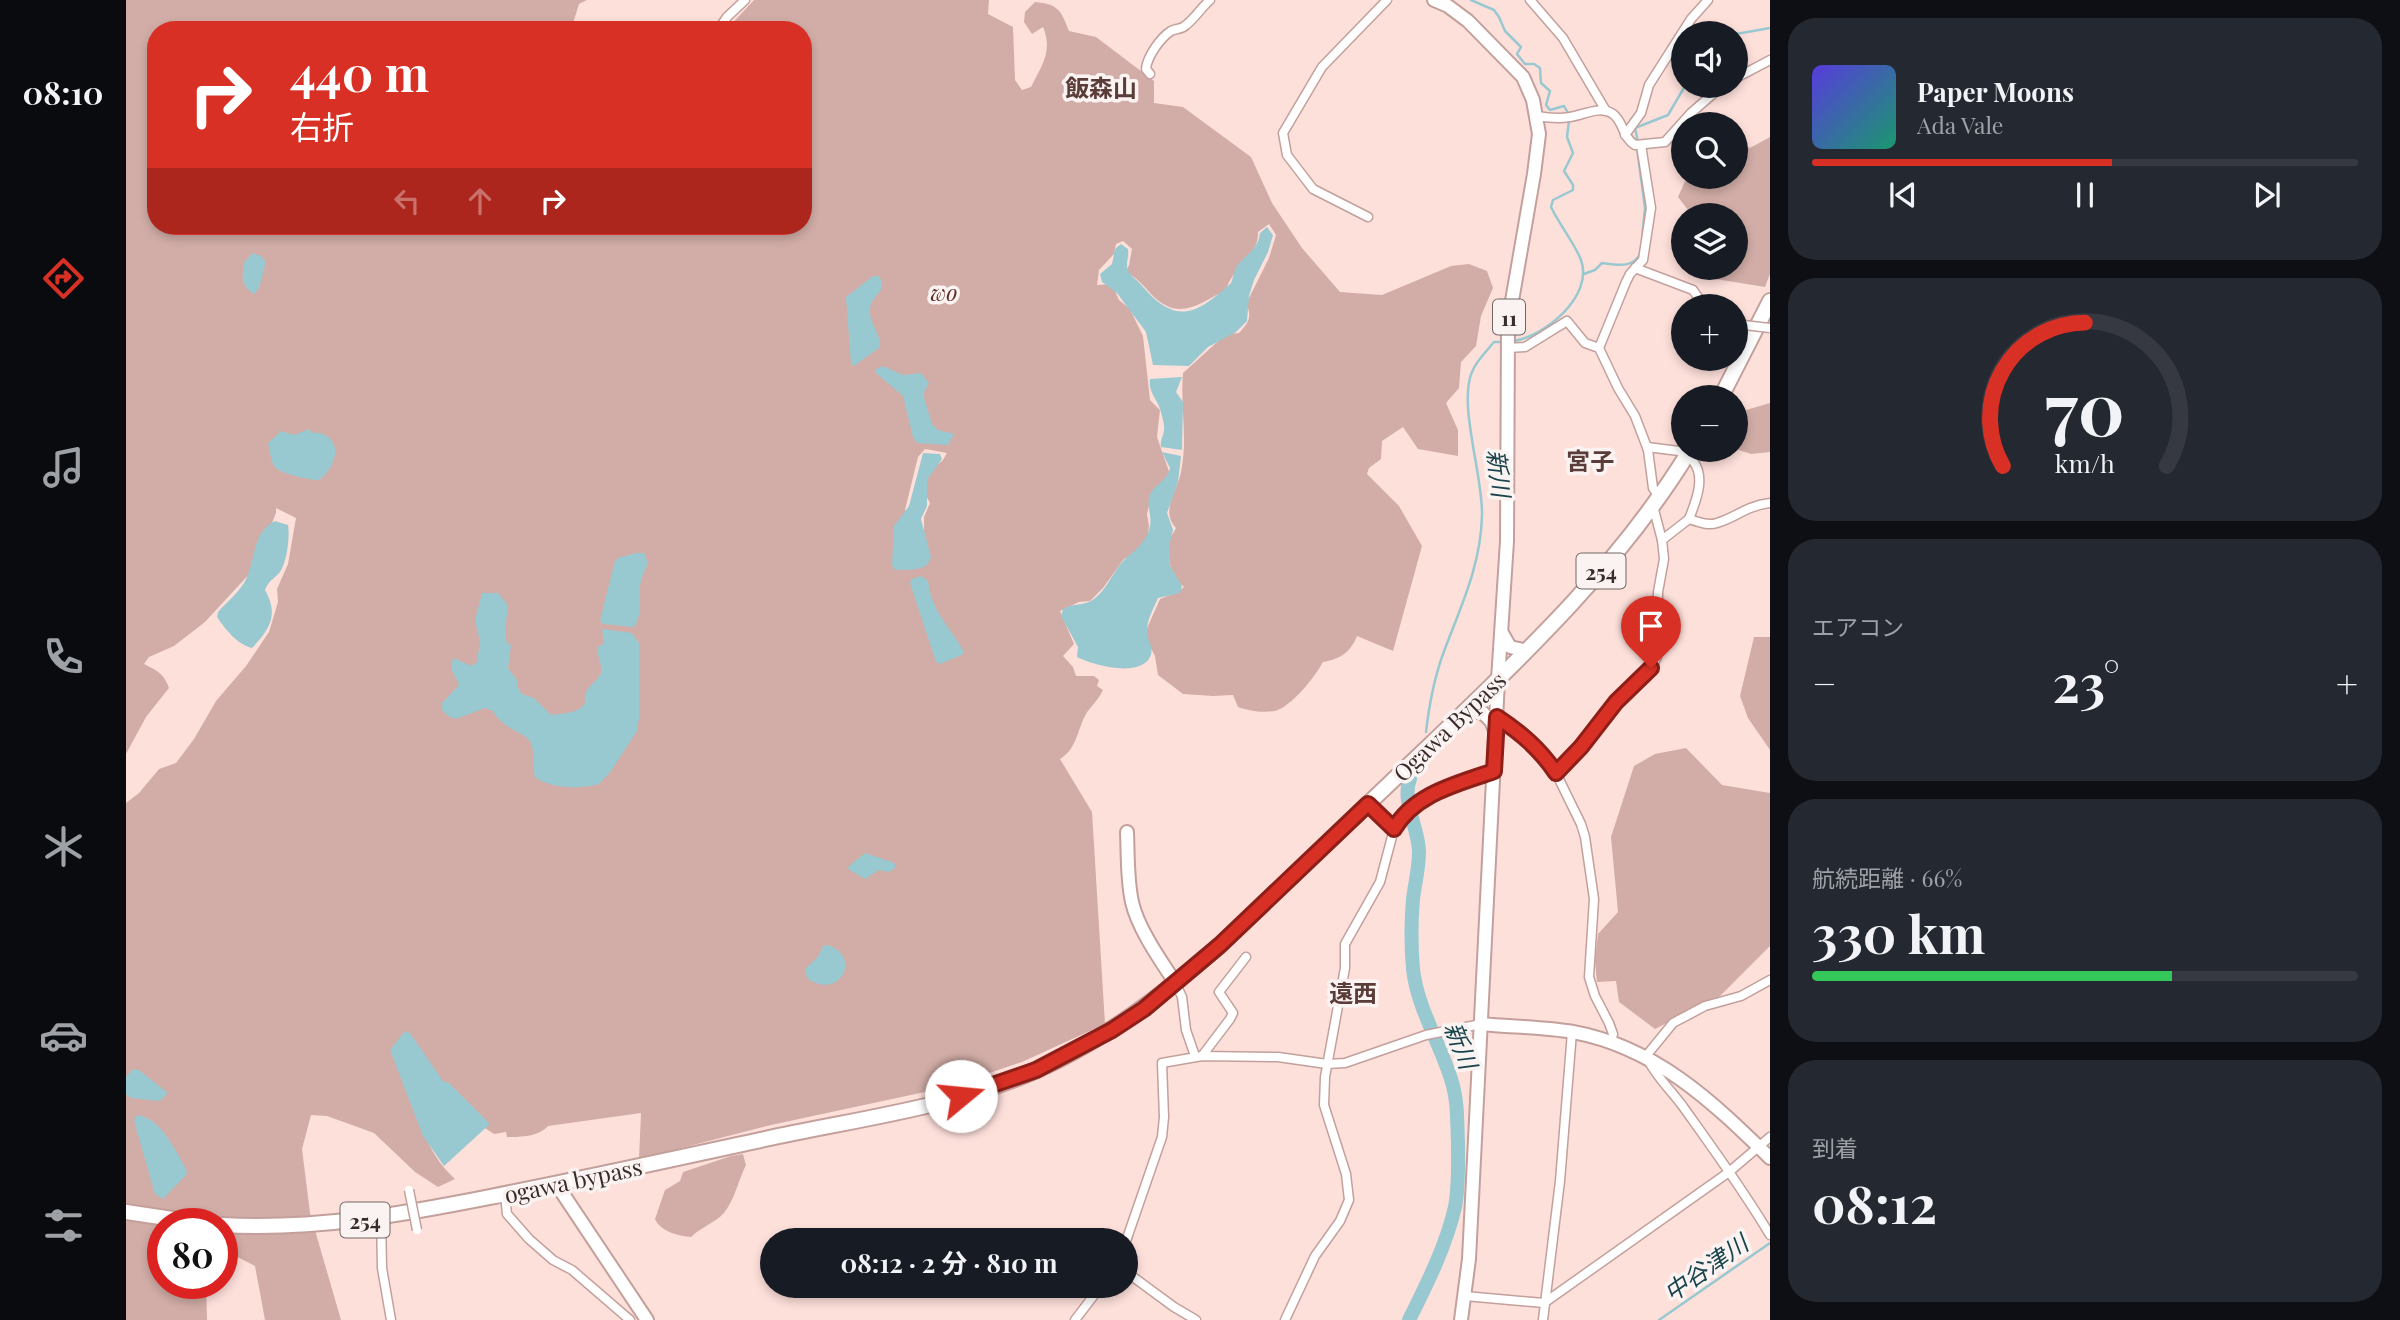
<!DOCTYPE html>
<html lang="ja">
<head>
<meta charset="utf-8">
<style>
	body { margin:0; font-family:"Playfair Display","Noto Sans JP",serif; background:#242831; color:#f1f3f6; height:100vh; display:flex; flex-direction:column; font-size:26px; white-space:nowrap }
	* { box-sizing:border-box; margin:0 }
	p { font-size:23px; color:#9ea1a6 }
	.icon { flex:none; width:38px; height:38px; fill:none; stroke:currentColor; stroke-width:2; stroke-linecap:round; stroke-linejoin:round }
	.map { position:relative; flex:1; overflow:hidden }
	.sheet { display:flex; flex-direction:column; gap:18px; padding:18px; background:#0d0f14; width:630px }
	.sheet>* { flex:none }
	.hud { position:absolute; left:21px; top:21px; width:665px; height:214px; border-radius:28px; box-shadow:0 4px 10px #0003; background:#d93025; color:#fff; overflow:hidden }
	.buttons { position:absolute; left:1545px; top:21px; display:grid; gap:14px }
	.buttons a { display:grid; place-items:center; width:77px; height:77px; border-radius:50%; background:#171b24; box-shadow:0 4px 10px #0003; font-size:35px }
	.speed { position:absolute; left:21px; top:1208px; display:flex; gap:14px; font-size:35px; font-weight:700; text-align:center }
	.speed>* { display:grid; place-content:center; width:91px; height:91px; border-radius:50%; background:#171b24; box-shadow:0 4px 10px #0003; line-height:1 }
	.speed .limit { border:10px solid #d22; background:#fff; color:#111 }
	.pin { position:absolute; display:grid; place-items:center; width:60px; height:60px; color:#fff; margin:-72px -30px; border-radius:50% 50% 50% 0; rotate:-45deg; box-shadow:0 0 7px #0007 }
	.pin .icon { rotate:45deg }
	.me { position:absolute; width:77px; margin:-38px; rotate:73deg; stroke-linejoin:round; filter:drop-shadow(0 0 5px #0008) }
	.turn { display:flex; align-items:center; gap:24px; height:147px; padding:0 28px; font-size:32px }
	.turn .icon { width:91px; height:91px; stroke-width:2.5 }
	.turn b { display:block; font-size:49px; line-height:60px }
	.lanes { display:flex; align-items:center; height:66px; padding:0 28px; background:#0003; justify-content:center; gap:35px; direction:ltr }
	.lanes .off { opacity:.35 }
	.big { font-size:52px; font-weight:700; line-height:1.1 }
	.sheet .tile { flex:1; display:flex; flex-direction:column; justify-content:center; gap:10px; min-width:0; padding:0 24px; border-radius:28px; background:#242831 }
	.sheet .dial { align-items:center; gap:0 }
	.dial svg { height:182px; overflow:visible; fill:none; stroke:#363941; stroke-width:7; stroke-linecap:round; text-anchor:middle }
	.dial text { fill:#f1f3f6; stroke:none }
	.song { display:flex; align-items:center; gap:21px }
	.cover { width:84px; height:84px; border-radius:10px; background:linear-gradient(135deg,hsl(250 70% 55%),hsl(160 70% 35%)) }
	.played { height:7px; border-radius:4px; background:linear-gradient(90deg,#d93025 55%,#363941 55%) }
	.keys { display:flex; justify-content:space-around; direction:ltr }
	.heat { display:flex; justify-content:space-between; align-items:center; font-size:38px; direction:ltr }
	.charge { height:10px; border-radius:5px; background:linear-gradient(90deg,#34c759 66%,#363941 0) }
	.trip { position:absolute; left:634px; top:1228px; width:378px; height:70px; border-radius:35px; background:#171b24; box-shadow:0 4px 10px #0003; font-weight:700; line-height:70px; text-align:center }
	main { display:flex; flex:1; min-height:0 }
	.menu { display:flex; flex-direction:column; width:126px; justify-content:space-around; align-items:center; background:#090b0e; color:#9ea1a6 }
	.menu .icon { width:49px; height:49px }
	.menu .selected { color:#d93025 }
	.menu b { font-size:32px; color:#f1f3f6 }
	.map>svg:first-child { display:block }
</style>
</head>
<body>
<main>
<nav class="menu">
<b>08:10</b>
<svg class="icon selected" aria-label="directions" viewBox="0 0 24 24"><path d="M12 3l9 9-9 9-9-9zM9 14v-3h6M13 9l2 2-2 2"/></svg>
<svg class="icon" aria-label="music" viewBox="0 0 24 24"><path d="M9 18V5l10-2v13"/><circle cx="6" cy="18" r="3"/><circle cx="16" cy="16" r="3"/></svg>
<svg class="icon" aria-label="phone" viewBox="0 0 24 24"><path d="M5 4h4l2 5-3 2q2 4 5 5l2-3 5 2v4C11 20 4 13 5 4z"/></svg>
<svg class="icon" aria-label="climate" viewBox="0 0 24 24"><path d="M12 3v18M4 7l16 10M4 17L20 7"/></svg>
<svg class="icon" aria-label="car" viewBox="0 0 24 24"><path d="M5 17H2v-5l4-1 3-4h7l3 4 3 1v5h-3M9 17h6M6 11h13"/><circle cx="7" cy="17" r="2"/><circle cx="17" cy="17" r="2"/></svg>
<svg class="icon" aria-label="filters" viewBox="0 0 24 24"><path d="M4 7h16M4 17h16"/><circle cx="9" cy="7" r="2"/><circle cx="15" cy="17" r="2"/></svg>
</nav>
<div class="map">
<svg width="1644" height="1320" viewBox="0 0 1644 1320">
	<rect width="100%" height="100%" fill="#fee0db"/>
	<g fill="#d2ada7" fill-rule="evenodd">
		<path d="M0 0H461L453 4 445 30H30V226H677V30H600L628 0H863L862 14 887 27 889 80 896 90 905 87C916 65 927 51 917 27L906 34 898 22 899 12 909 2C933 4 935 11 943 31L970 37 1028 81V103L1057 107 1125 157 1146 203 1176 248 1214 292 1256 295 1325 266 1343 264 1361 271 1367 288 1355 316 1350 346 1335 362 1333 388 1320 403 1332 430V456L1292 449 1277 427 1256 441 1255 459 1243 468 1241 474 1273 506 1296 546 1267 651 1231 636C1224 653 1214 659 1197 662 1188 678 1171 699 1156 708 1145 715 1123 711 1112 707L1107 695 1087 696 1057 694 1032 675 1029 656 1018 635 1034 599 1052 592 1058 587 1046 576 1041 544 1050 528C1034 511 1051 492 1055 472 1062 439 1054 406 1057 373L1100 334 1113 333C1122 323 1127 317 1120 304L1143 258 1150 235 1143 224 1132 232C1133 257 1106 267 1100 290 1071 305 1052 322 1025 294 1017 285 1011 278 1000 272L1003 265 1006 249 997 241 990 244 988 254 973 270 971 285 986 284 993 300 1004 309 1017 336 1024 400 1034 410 1031 437 1045 477 1026 494 1021 514 1023 526 1021 540 1012 552 998 559 977 588 964 601 953 602 934 611 948 644 937 656 947 667 950 676H968L973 680 971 686 977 690C973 699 965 706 960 714 951 730 951 749 934 759L966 812 979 1024 896 1062 822 1087 645 1125 513 1159 515 1113 422 1126C412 1137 395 1137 381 1137L380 1132 368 1134 280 1076C292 1116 298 1150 329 1179L312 1187 289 1172 248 1133 201 1116 185 1115 176 1149 184 1213 215 1320H139L129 1266 96 1249V1223H37V1283H80L81 1320H0V803L13 793 33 769 50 763 68 739 90 701 120 666 143 632 152 602 151 589 162 564 170 518 150 508V513L127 570 79 622 48 646 23 657 18 664C30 670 38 673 43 688L20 717 0 754ZM799 449 821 453 817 460 802 473 797 490 804 503 798 517V541L779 510 792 457Z"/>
		<polygon points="1644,137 1644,274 1639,287 1577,277 1571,268 1610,268 1610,215 1566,215 1552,197 1561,177 1610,177 1610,141 1624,148"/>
		<polygon points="1644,403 1644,452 1625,454 1610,449 1610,413"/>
		<polygon points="1628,637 1644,637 1644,750 1622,718 1614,696"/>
		<polygon points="1560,748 1596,785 1644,793 1644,946 1594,996 1529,1029 1493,1002 1490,981 1471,982 1469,961 1472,934 1492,912 1485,837 1508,766 1529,754"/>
		<path d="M617 1154 620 1165C612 1181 609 1199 598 1213 589 1223 575 1227 565 1237 552 1236 534 1231 529 1219L539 1190 554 1181 557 1172 605 1156Z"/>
	</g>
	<g fill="#98c8d0">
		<path d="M1141 227 1147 235 1142 252 1128 280 1123 296 1121 321 1110 332 1082 347 1063 366 1027 365 1020 332 991 293 976 282 974 274 986 264 989 249 995 244 1002 249C1003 255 1001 259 1001 265 1001 275 1012 280 1017 287 1051 326 1071 314 1105 283 1107 278 1108 271 1111 266 1121 253 1132 250 1134 233Z"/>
		<path d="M127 253 135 256 140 262 133 288 128 294C115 287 115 274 119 261Z"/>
		<path d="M747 276H753C763 293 745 293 744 310 743 323 755 334 754 347L728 366 725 364 720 297Z"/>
		<polygon points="757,366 777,375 795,373 803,383 797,394 806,424 812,430 828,434 822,445 791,443 787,437 777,396 750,373 750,369"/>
		<path d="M1056 377 1050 392 1057 402 1056 450 1035 447C1034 439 1037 438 1038 430 1039 425 1036 417 1035 412 1032 399 1022 393 1024 379Z"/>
		<path d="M183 429 186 433C190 433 194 432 197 434 219 444 207 470 193 480 184 480 153 474 148 466 145 461 143 448 142 443L155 431 168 435Z"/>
		<path d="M1036 452 1055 456 1052 482 1041 513 1047 530 1043 546 1044 566 1056 586 1054 593 1032 598C1028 607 1021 620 1021 630 1020 640 1029 647 1024 657 1014 678 966 665 951 657L952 647 935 616 937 609C946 603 959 606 968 599 981 589 987 572 998 560 1009 550 1021 542 1024 526 1026 517 1021 507 1023 498 1026 485 1041 482 1044 468Z"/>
		<path d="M797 453 814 454 816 459 801 480V506L795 519 805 557C801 573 782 569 769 570L766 565 768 526 783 506Z"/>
		<path d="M149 521 162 525C164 537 161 562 154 572 148 579 142 581 139 590 153 615 144 629 126 648 112 645 99 629 91 617L92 612C100 603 111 594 118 583 130 564 125 532 149 521Z"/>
		<path d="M510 553H518L522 563C519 570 515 578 514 586 513 601 517 613 508 627L477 624 474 620 489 561 492 558Z"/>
		<path d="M795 576 802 581C806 613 824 626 838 652V654L814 664 810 662 784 583 786 579Z"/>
		<path d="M356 593H372L382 605C381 618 378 628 380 641L385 646 382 668 392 681V688L396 694 408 698 425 715C437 713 452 714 459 703 457 686 470 685 476 671L471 650V647L478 644 476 629 506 633 513 643V718L511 731 485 771 473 784C454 790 423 788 409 777 406 766 409 753 405 743 400 732 377 730 367 711L359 708 330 719 322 716 315 709 316 703 333 685C329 673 321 669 328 658L345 666 351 662 354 642 349 620Z"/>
		<polygon points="739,853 766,862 769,864 769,868 763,872 753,870 739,879 722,869 723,866"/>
		<path d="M702 945C737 957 713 1002 681 978L679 969 692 957 697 946Z"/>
		<polygon points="279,1031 284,1033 317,1081 323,1083 364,1124 318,1166 297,1136 264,1050"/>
		<polygon points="7,1069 13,1070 42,1093 34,1101 5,1098 0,1094 0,1077"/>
		<path d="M11 1115C34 1117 50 1151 60 1169L61 1174 37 1199 29 1194 10 1128 8 1120Z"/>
	</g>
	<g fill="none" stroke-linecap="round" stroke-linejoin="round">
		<g stroke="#98c8d0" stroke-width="2.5">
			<path d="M1345 0 1368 10 1373 17 1379 31 1395 47 1391 54 1399 64H1408L1414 68 1415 83 1424 91 1420 105 1424 110 1438 106 1442 113 1443 121 1441 137 1447 153 1438 171 1447 185V190L1427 200 1425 207C1433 224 1449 244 1455 260 1468 296 1419 336 1388 341"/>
			<polyline points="1610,34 1644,28"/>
			<polyline points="1512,142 1509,128 1542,115 1559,86"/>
			<polyline points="1511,148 1519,208 1516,239"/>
			<path d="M1458 274 1469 270 1476 263C1491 265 1508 269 1515 252"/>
			<path d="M1300 732C1303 706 1308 679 1317 654 1334 608 1355 566 1356 515 1357 476 1332 404 1346 372 1350 361 1360 352 1368 342H1378"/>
			<polyline points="1533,1320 1644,1243"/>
		</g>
		<path stroke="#98c8d0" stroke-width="14" d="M1283 1320C1301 1284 1320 1246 1329 1207 1333 1186 1332 1164 1332 1143 1331 1121 1332 1100 1325 1079 1314 1043 1291 1007 1287 969 1285 946 1285 922 1287 899 1289 883 1293 868 1293 852 1293 829 1275 801 1284 779"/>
		<defs>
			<g id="street">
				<polyline points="1404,0 1437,38 1480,111"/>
				<polyline points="592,30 601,17 619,0"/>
				<path d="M1024 74 1020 69C1021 57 1034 38 1045 31 1050 28 1055 30 1060 25 1069 18 1075 8 1084 0"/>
				<polyline points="1610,78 1644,60"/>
				<path d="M1411 116C1423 118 1432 119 1444 117 1458 115 1474 105 1487 114 1498 122 1496 137 1509 145L1539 142 1565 113 1596 86"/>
				<polyline points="1499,135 1515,113 1523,85 1565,19 1582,0"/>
				<polyline points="1242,217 1187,189 1161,155 1157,133 1196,67 1261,0"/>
				<polyline points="1509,268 1567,290 1578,306"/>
				<polyline points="1381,348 1399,347 1441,321 1459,343 1473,348 1492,388 1509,416 1522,450 1527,488 1533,497"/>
				<polyline points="1473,348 1500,282 1504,274 1517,260 1525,208 1515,145"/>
				<polyline points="1521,447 1553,451"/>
				<path d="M1563 519C1570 501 1580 477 1567 461"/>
				<path d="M1536 540 1563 519C1572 522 1582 526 1591 523 1611 517 1620 506 1644 503"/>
				<polyline points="1371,717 1396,734 1418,755 1430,773 1455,824 1459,837 1468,899 1463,977 1469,996 1483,1023 1487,1034 1485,1042"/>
				<polyline points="1430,773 1455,747 1490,702 1525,668 1531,657 1532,592 1538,559 1536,540 1527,506"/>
				<polyline points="1242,804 1268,829"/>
				<path d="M1644 980 1615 996 1579 1006 1547 1023 1520 1056C1529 1076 1546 1091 1558 1108 1588 1150 1618 1191 1644 1235"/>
				<polyline points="1050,984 1056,997 1060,1030 1069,1056"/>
				<polyline points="1076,1056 1104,1019 1107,1013 1093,992 1120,957"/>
				<polyline points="379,1194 381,1214 403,1239 427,1260 446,1270 504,1320"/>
				<polyline points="255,1218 256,1268 265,1320"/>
				<polyline points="999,1244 1036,1137 1038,1117 1036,1063 1076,1056 1152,1057 1201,1064 1219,1063 1300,1035 1355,1024"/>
				<polyline points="999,1271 1048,1307 1070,1320"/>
				<polyline points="1339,1296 1418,1303 1603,1172 1644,1137"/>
				<polyline points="949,1320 975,1286"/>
				<path d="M1159 1320 1189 1256 1214 1221 1223 1200 1220 1174 1198 1105 1199 1077 1219 968V944L1254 882 1268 829C1290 793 1332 784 1368 771"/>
				<polyline points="1417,1320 1434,1181 1446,1032"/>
			</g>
			<g id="secondary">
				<path d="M1001 832C1002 855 1001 880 1006 902 1012 929 1035 961 1050 984"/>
				<path d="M1355 1024C1385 1027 1417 1027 1447 1032 1529 1047 1586 1101 1644 1158"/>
				<polyline points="431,1185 521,1320"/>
			</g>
			<g id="primary">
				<polyline points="1308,0 1322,6 1342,21 1397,77 1407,100 1413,134 1408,174 1382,324 1381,541 1372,680 1343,1259 1335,1320"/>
				<polyline points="1376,633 1384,647 1401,651"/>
				<polyline points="1338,712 1356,712 1365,721 1370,733"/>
			</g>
			<g id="highway">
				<polyline points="1595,397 1644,301"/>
				<polyline points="0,1212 73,1223"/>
				<path d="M96 1225C189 1230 273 1215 364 1197 456 1179 547 1159 639 1139 730 1119 825 1108 911 1070 980 1039 1037 995 1094 945 1164 878 1235 811 1305 744 1400 653 1496 562 1564 450"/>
			</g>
		</defs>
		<use href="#street" stroke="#c3a09b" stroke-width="11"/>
		<use href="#secondary" stroke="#c3a09b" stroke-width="16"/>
		<use href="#primary" stroke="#c3a09b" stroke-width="16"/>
		<use href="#highway" stroke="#c3a09b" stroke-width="18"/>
		<use href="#street" stroke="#fff" stroke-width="8"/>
		<use href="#secondary" stroke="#fff" stroke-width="12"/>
		<use href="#primary" stroke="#fff" stroke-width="12"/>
		<use href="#highway" stroke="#fff" stroke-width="14"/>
		<defs>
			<g id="street-bridge">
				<polyline points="1618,325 1644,328"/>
				<polyline points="283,1190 291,1230"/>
			</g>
		</defs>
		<use href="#street-bridge" stroke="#c3a09b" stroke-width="11" stroke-linecap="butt"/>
		<use href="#street-bridge" stroke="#fff" stroke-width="8"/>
	</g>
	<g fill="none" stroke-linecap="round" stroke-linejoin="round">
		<defs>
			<path id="route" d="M835 1096 910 1070 986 1030 1018 1009 1094 945 1242 804 1268 829C1289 793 1332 784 1368 771L1371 717C1395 733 1414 749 1430 773L1455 747 1490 702 1525 668"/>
		</defs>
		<use href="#route" stroke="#8d1f18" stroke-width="18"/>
		<use href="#route" stroke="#d93025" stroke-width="12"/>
	</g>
	<g text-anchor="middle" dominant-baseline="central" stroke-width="7" stroke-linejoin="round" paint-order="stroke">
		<g fill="#faf3f2" stroke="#736765" stroke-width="2">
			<rect x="1367" y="299.5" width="32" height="35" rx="5"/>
			<rect x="1450.5" y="553.5" width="49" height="35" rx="5"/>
			<rect x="214.5" y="1202.5" width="49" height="35" rx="5"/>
		</g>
		<g font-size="21" font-weight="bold" fill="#392b29">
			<text x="1383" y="317">11</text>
			<text x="1475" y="571">254</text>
			<text x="239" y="1220">254</text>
		</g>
		<g font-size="23" font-style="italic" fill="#622b25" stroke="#faf3f2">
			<text x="818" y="291">wo</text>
		</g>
		<g font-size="23" fill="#392b29" stroke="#faf3f2">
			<text transform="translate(1323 726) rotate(-44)">Ogawa Bypass</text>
			<text transform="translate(447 1180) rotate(-12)">ogawa bypass</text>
		</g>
		<g font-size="24" font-weight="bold" fill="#5a3c38" stroke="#faf3f2">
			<text x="975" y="87">飯森山</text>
			<text x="1464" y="460">宮子</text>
			<text x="1227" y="992">遠西</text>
		</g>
		<g font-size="24" font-style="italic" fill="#19444b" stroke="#faf3f2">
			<text transform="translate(1374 473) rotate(83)">新川</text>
			<text transform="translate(1336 1045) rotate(69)">新川</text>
			<text transform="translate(1579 1267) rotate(-35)">中谷津川</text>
		</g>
	</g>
</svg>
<div class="buttons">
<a><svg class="icon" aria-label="sound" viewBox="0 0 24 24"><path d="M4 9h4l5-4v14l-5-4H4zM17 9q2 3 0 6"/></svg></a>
<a><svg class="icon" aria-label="search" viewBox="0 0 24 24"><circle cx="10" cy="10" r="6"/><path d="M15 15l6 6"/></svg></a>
<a><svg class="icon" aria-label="layers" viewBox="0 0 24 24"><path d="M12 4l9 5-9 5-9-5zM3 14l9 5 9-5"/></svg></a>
<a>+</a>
<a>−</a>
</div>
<div class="speed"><div class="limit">80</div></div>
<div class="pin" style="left:1525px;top:668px;background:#d93025"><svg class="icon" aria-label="arrive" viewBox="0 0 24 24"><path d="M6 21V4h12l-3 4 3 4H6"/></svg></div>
<svg class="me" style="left:835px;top:1096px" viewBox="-20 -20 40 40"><circle r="19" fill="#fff"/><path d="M0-13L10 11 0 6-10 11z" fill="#d93025"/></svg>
<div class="trip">08:12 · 2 分 · 810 m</div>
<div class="hud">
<div class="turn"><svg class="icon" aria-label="right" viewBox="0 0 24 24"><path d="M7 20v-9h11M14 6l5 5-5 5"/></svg><div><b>440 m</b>右折</div></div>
<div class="lanes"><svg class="icon off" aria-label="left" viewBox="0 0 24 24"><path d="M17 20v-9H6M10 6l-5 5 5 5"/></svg><svg class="icon off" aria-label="ahead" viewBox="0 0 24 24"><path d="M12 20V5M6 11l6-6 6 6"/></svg><svg class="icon" aria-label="right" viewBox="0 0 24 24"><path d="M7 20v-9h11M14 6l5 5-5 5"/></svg></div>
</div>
</div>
<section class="sheet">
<div class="tile">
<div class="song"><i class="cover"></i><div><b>Paper Moons</b><p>Ada Vale</p></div></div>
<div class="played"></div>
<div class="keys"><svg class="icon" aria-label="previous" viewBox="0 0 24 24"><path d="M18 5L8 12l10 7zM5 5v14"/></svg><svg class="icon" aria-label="pause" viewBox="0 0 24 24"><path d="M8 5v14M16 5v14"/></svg><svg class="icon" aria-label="next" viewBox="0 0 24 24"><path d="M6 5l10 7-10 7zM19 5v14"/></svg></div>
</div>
<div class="tile dial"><svg viewBox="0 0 100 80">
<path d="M14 69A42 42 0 1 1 86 69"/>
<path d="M14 69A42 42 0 0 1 50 6" stroke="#d93025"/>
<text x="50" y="56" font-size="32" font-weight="700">70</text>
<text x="50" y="72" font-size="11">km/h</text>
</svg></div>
<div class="tile"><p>エアコン</p>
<div class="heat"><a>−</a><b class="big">23°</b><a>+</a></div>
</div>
<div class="tile"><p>航続距離 · 66%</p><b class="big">330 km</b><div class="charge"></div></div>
<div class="tile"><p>到着</p><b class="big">08:12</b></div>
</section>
</main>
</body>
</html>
